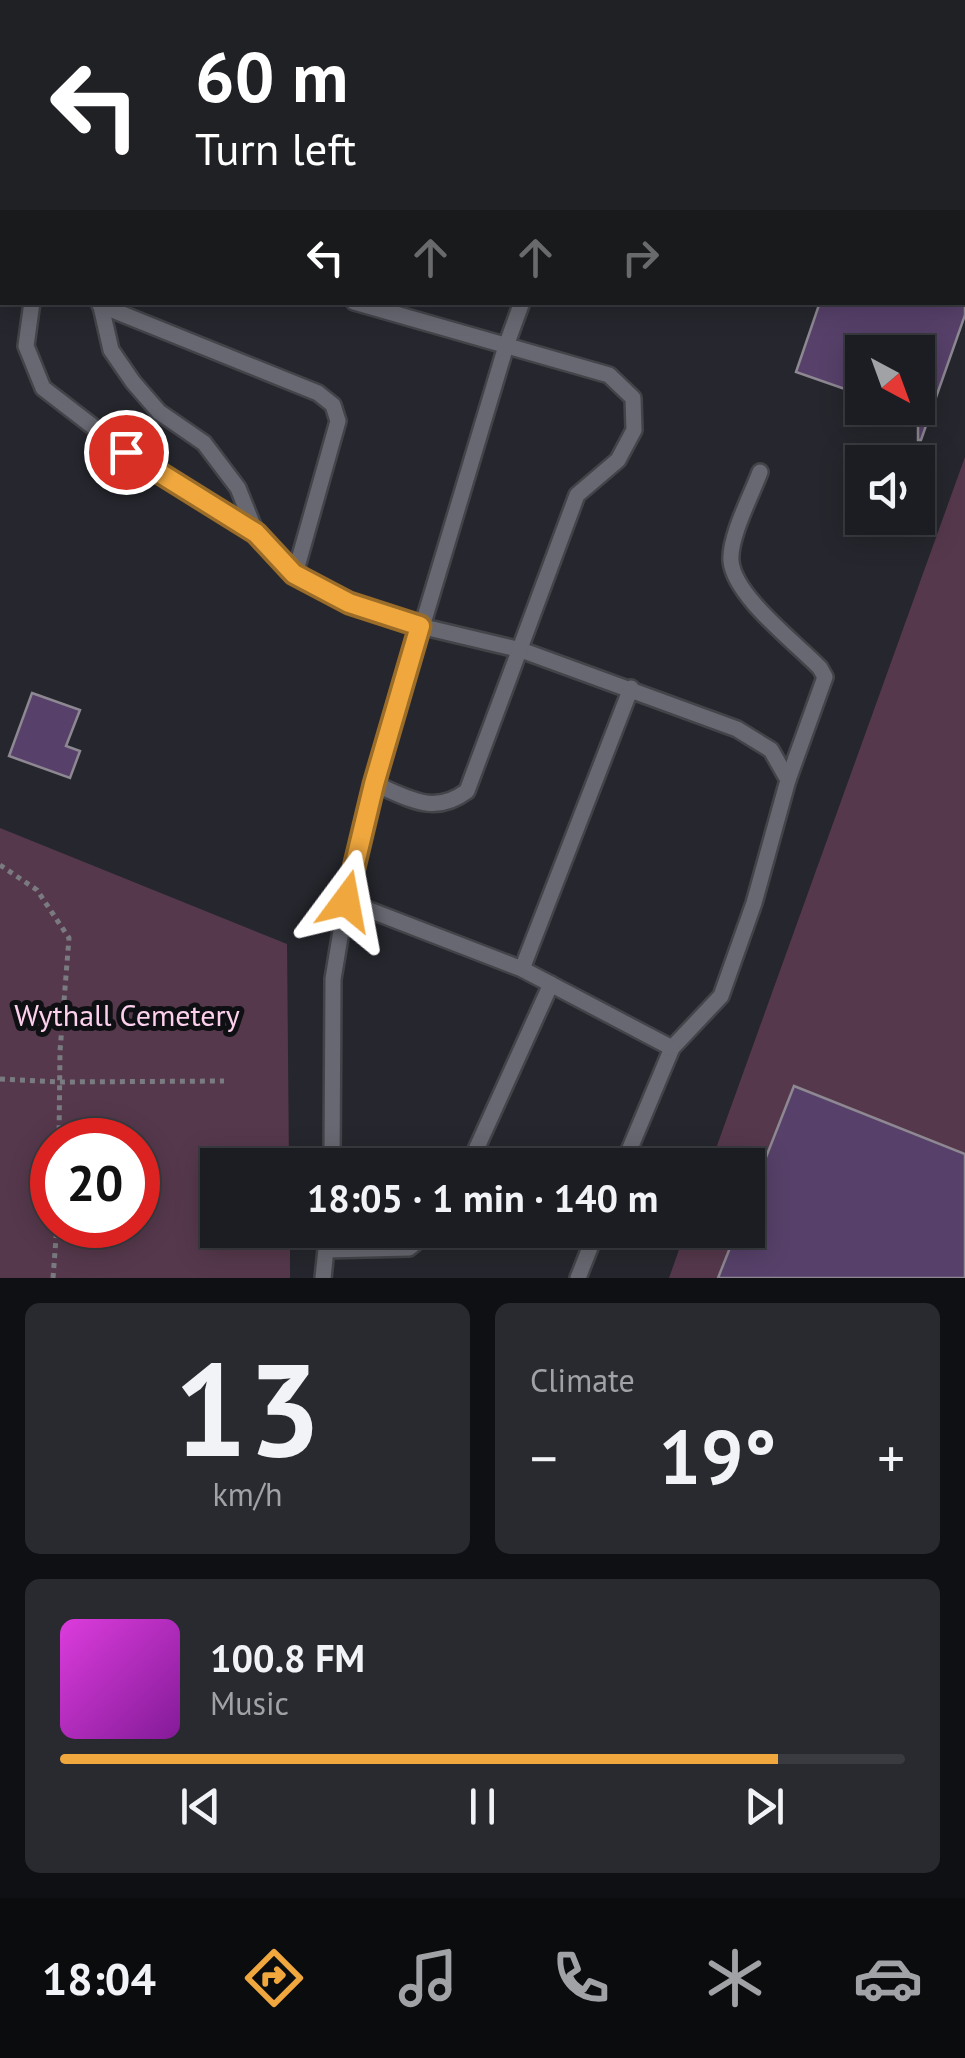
<!DOCTYPE html>
<html lang="en">
<head>
<meta charset="utf-8">
<style>
	body { margin:0; font-family:"PT Sans",sans-serif; background:#292a2f; color:#f1f3f6; height:100vh; display:flex; flex-direction:column; font-size:38px; white-space:nowrap }
	* { box-sizing:border-box; margin:0 }
	p { font-size:32px; color:#a0a2a5 }
	.icon { flex:none; width:55px; height:55px; fill:none; stroke:currentColor; stroke-width:2; stroke-linecap:round; stroke-linejoin:round }
	.map { position:relative; height:1278px; overflow:hidden }
	.side { display:flex; flex-direction:column; gap:25px; padding:25px; background:#0f1013; flex:1 }
	.side>* { flex:none }
	.hud { position:absolute; left:0px; top:0px; width:965px; height:305px; box-shadow:0 5px 25px #0003,0 0 0 2px #3a3b40; background:#202124; color:#fff; overflow:hidden }
	.needle { width:65px; rotate:139deg }
	.fabs { position:absolute; left:845px; top:335px; display:grid; gap:20px }
	.fabs a { display:grid; place-items:center; width:90px; height:90px; border-radius:0px; background:#1c1d22; box-shadow:0 5px 25px #0003,0 0 0 2px #3a3b40; font-size:50px }
	.speed { position:absolute; left:30px; top:1118px; display:flex; gap:20px; font-size:50px; font-weight:700; text-align:center }
	.speed>* { display:grid; place-content:center; width:130px; height:130px; border-radius:50%; background:#1c1d22; box-shadow:0 5px 25px #0003,0 0 0 2px #3a3b40; line-height:1 }
	.speed .limit { border:15px solid #d22; background:#fff; color:#111 }
	.pin { position:absolute; display:grid; place-items:center; width:85px; height:85px; color:#fff; margin:-42px; border:5px solid #fff; border-radius:50%; box-shadow:0 2px 10px #0007 }
	.me { position:absolute; width:110px; margin:-55px; rotate:13deg; stroke-linejoin:round; filter:drop-shadow(0 0 8px #0008) }
	.turn { display:flex; align-items:center; gap:35px; height:210px; padding:0 30px; font-size:45px }
	.turn .icon { width:130px; height:130px; stroke-width:2.5 }
	.turn b { display:block; font-size:70px; line-height:85px }
	.lanes { display:flex; align-items:center; height:95px; padding:0 30px; background:#0003; justify-content:center; gap:50px; direction:ltr }
	.lanes .off { opacity:.35 }
	.big { font-size:75px; font-weight:600; line-height:1.1 }
	.side .card { flex:1; display:flex; flex-direction:column; justify-content:center; gap:15px; min-width:0; padding:0 35px; border-radius:15px; background:#292a2f }
	.side .dial { align-items:center; gap:0 }
	.dial b { font-size:130px; line-height:1 }
	.song { display:flex; align-items:center; gap:30px }
	.cover { width:120px; height:120px; border-radius:15px; background:linear-gradient(135deg,hsl(300 70% 55%),hsl(290 70% 35%)) }
	.played { height:10px; border-radius:5px; background:linear-gradient(90deg,#efa73e 85%,#3a3b40 85%) }
	.keys { display:flex; justify-content:space-around; direction:ltr }
	.heat { display:flex; justify-content:space-between; align-items:center; font-size:55px; direction:ltr }
	.side .tiles { flex:1; display:grid; gap:25px; grid-template-columns:1fr 1fr }
	.card:last-child { grid-column:span 2 }
	.trip { position:absolute; left:200px; top:1148px; width:565px; height:100px; border-radius:0px; background:#1c1d22; box-shadow:0 5px 25px #0003,0 0 0 2px #3a3b40; font-weight:600; line-height:100px; text-align:center }
	.dock { display:flex; height:160px; justify-content:space-around; align-items:center; background:#0b0c0e; color:#a0a2a5 }
	.dock .icon { width:70px; height:70px }
	.dock .active { color:#efa73e }
	.dock b { font-size:45px; color:#f1f3f6 }
	.map>svg:first-child { display:block }
</style>
</head>
<body>
<div class="map">
<svg width="965" height="1278" viewBox="0 0 965 1278">
	<rect width="100%" height="100%" fill="#26272e"/>
	<g fill="#56384c" fill-rule="evenodd">
		<polygon points="965,457 965,1278 669,1278 686,1230 748,1230 748,1165 710,1165"/>
		<path d="M0 828 287 944 289 1165H218V1230H290V1278H0ZM52 1140H138V1225H52Z"/>
	</g>
	<g fill="#57416a" stroke="#8d8891" stroke-width="2.5">
		<polygon points="820,302 965,302 965,315 921,440 918,440 918,352 862,352 862,395 796,372"/>
		<polygon points="32,693 80,710 66,746 80,751 70,778 9,756"/>
		<polygon points="794,1086 965,1154 965,1278 718,1278 737,1230 748,1230 748,1203"/>
	</g>
	<g fill="none" stroke-linecap="round" stroke-linejoin="round">
		<defs>
			<g id="service">
				<polyline points="844,0 849,2"/>
				<polyline points="0,13 2,19"/>
				<polyline points="962,142 965,143"/>
				<polyline points="32,302 26,346 43,388 126,452 256,533"/>
				<polyline points="100,302 111,350 133,382 159,412 204,443 238,488 256,533 295,574 349,603 420,626 521,650 737,729 771,750 788,780 754,903 721,996 672,1048 623,1165"/>
				<path d="M354 302 609 375 633 398 634 430 618 460 577 495 467 791C434 816 409 798 375 784"/>
				<polyline points="100,305 318,393 333,405 338,421 295,574"/>
				<path d="M760 472C752 494 729 537 731 561 734 596 796 643 820 668L825 677 788 780"/>
				<polyline points="346,901 522,969 672,1048"/>
				<polyline points="522,969 631,688"/>
				<polyline points="332,1165 333,979 346,901 375,784 506,346 522,302"/>
				<polyline points="469,1165 551,984"/>
				<polyline points="327,1250 409,1248 431,1230"/>
				<polyline points="323,1278 328,1230"/>
				<polyline points="578,1278 597,1230"/>
			</g>
			<g id="minor">
				<polyline points="180,0 188,2"/>
				<polyline points="302,2 304,0"/>
			</g>
		</defs>
		<use href="#service" stroke="#434449" stroke-width="20"/>
		<use href="#minor" stroke="#434449" stroke-width="30"/>
		<g stroke="#7a7b81" stroke-width="5" stroke-dasharray="5 5" stroke-linecap="butt">
			<polyline points="0,865 37,890 69,938 60,1051 59,1140"/>
			<polyline points="0,1079 59,1082 224,1081"/>
			<polyline points="53,1278 57,1225"/>
		</g>
		<use href="#service" stroke="#676871" stroke-width="15"/>
		<use href="#minor" stroke="#676871" stroke-width="25"/>
	</g>
	<g fill="none" stroke-linecap="round" stroke-linejoin="round">
		<defs>
			<polyline id="route" points="126,452 256,533 294,574 349,603 420,626 374,784 346,901"/>
		</defs>
		<use href="#route" stroke="#9b6d28" stroke-width="25"/>
		<use href="#route" stroke="#efa73e" stroke-width="18"/>
	</g>
	<g text-anchor="middle" dominant-baseline="central" stroke-width="10" stroke-linejoin="round" paint-order="stroke">
		<g font-size="30" fill="#fdd1ed" stroke="#0f1013">
			<text x="127" y="1014">Wythall Cemetery</text>
		</g>
	</g>
</svg>
<div class="fabs">
<a><svg class="needle" viewBox="-14 -14 28 28"><path d="M0-13l5 13h-10z" fill="#e53935"/><path d="M0 13l5-13h-10z" fill="#a0a2a5"/></svg></a>
<a><svg class="icon" aria-label="sound" viewBox="0 0 24 24"><path d="M4 9h4l5-4v14l-5-4H4zM17 9q2 3 0 6"/></svg></a>
</div>
<div class="speed"><div class="limit">20</div></div>
<div class="pin" style="left:126px;top:452px;background:#d93025"><svg class="icon" aria-label="arrive" viewBox="0 0 24 24"><path d="M6 21V4h12l-3 4 3 4H6"/></svg></div>
<svg class="me" style="left:346px;top:901px" viewBox="-20 -20 40 40"><path d="M0-17L14 15 0 8-14 15z" fill="#efa73e" stroke="#fff" stroke-width="4"/></svg>
<div class="trip">18:05 · 1 min · 140 m</div>
<div class="hud">
<div class="turn"><svg class="icon" aria-label="left" viewBox="0 0 24 24"><path d="M17 20v-9H6M10 6l-5 5 5 5"/></svg><div><b>60 m</b>Turn left</div></div>
<div class="lanes"><svg class="icon" aria-label="left" viewBox="0 0 24 24"><path d="M17 20v-9H6M10 6l-5 5 5 5"/></svg><svg class="icon off" aria-label="ahead" viewBox="0 0 24 24"><path d="M12 20V5M6 11l6-6 6 6"/></svg><svg class="icon off" aria-label="ahead" viewBox="0 0 24 24"><path d="M12 20V5M6 11l6-6 6 6"/></svg><svg class="icon off" aria-label="right" viewBox="0 0 24 24"><path d="M7 20v-9h11M14 6l5 5-5 5"/></svg></div>
</div>
</div>
<section class="side">
<div class="tiles">
<div class="card dial"><b>13</b><p>km/h</p></div>
<div class="card"><p>Climate</p>
<div class="heat"><a>−</a><b class="big">19°</b><a>+</a></div>
</div>
<div class="card">
<div class="song"><i class="cover"></i><div><b>100.8 FM</b><p>Music</p></div></div>
<div class="played"></div>
<div class="keys"><svg class="icon" aria-label="previous" viewBox="0 0 24 24"><path d="M18 5L8 12l10 7zM5 5v14"/></svg><svg class="icon" aria-label="pause" viewBox="0 0 24 24"><path d="M8 5v14M16 5v14"/></svg><svg class="icon" aria-label="next" viewBox="0 0 24 24"><path d="M6 5l10 7-10 7zM19 5v14"/></svg></div>
</div>
</div>
</section>
<nav class="dock">
<b>18:04</b>
<svg class="icon active" aria-label="directions" viewBox="0 0 24 24"><path d="M12 3l9 9-9 9-9-9zM9 14v-3h6M13 9l2 2-2 2"/></svg>
<svg class="icon" aria-label="music" viewBox="0 0 24 24"><path d="M9 18V5l10-2v13"/><circle cx="6" cy="18" r="3"/><circle cx="16" cy="16" r="3"/></svg>
<svg class="icon" aria-label="phone" viewBox="0 0 24 24"><path d="M5 4h4l2 5-3 2q2 4 5 5l2-3 5 2v4C11 20 4 13 5 4z"/></svg>
<svg class="icon" aria-label="climate" viewBox="0 0 24 24"><path d="M12 3v18M4 7l16 10M4 17L20 7"/></svg>
<svg class="icon" aria-label="car" viewBox="0 0 24 24"><path d="M5 17H2v-5l4-1 3-4h7l3 4 3 1v5h-3M9 17h6M6 11h13"/><circle cx="7" cy="17" r="2"/><circle cx="17" cy="17" r="2"/></svg>
</nav>
</body>
</html>
